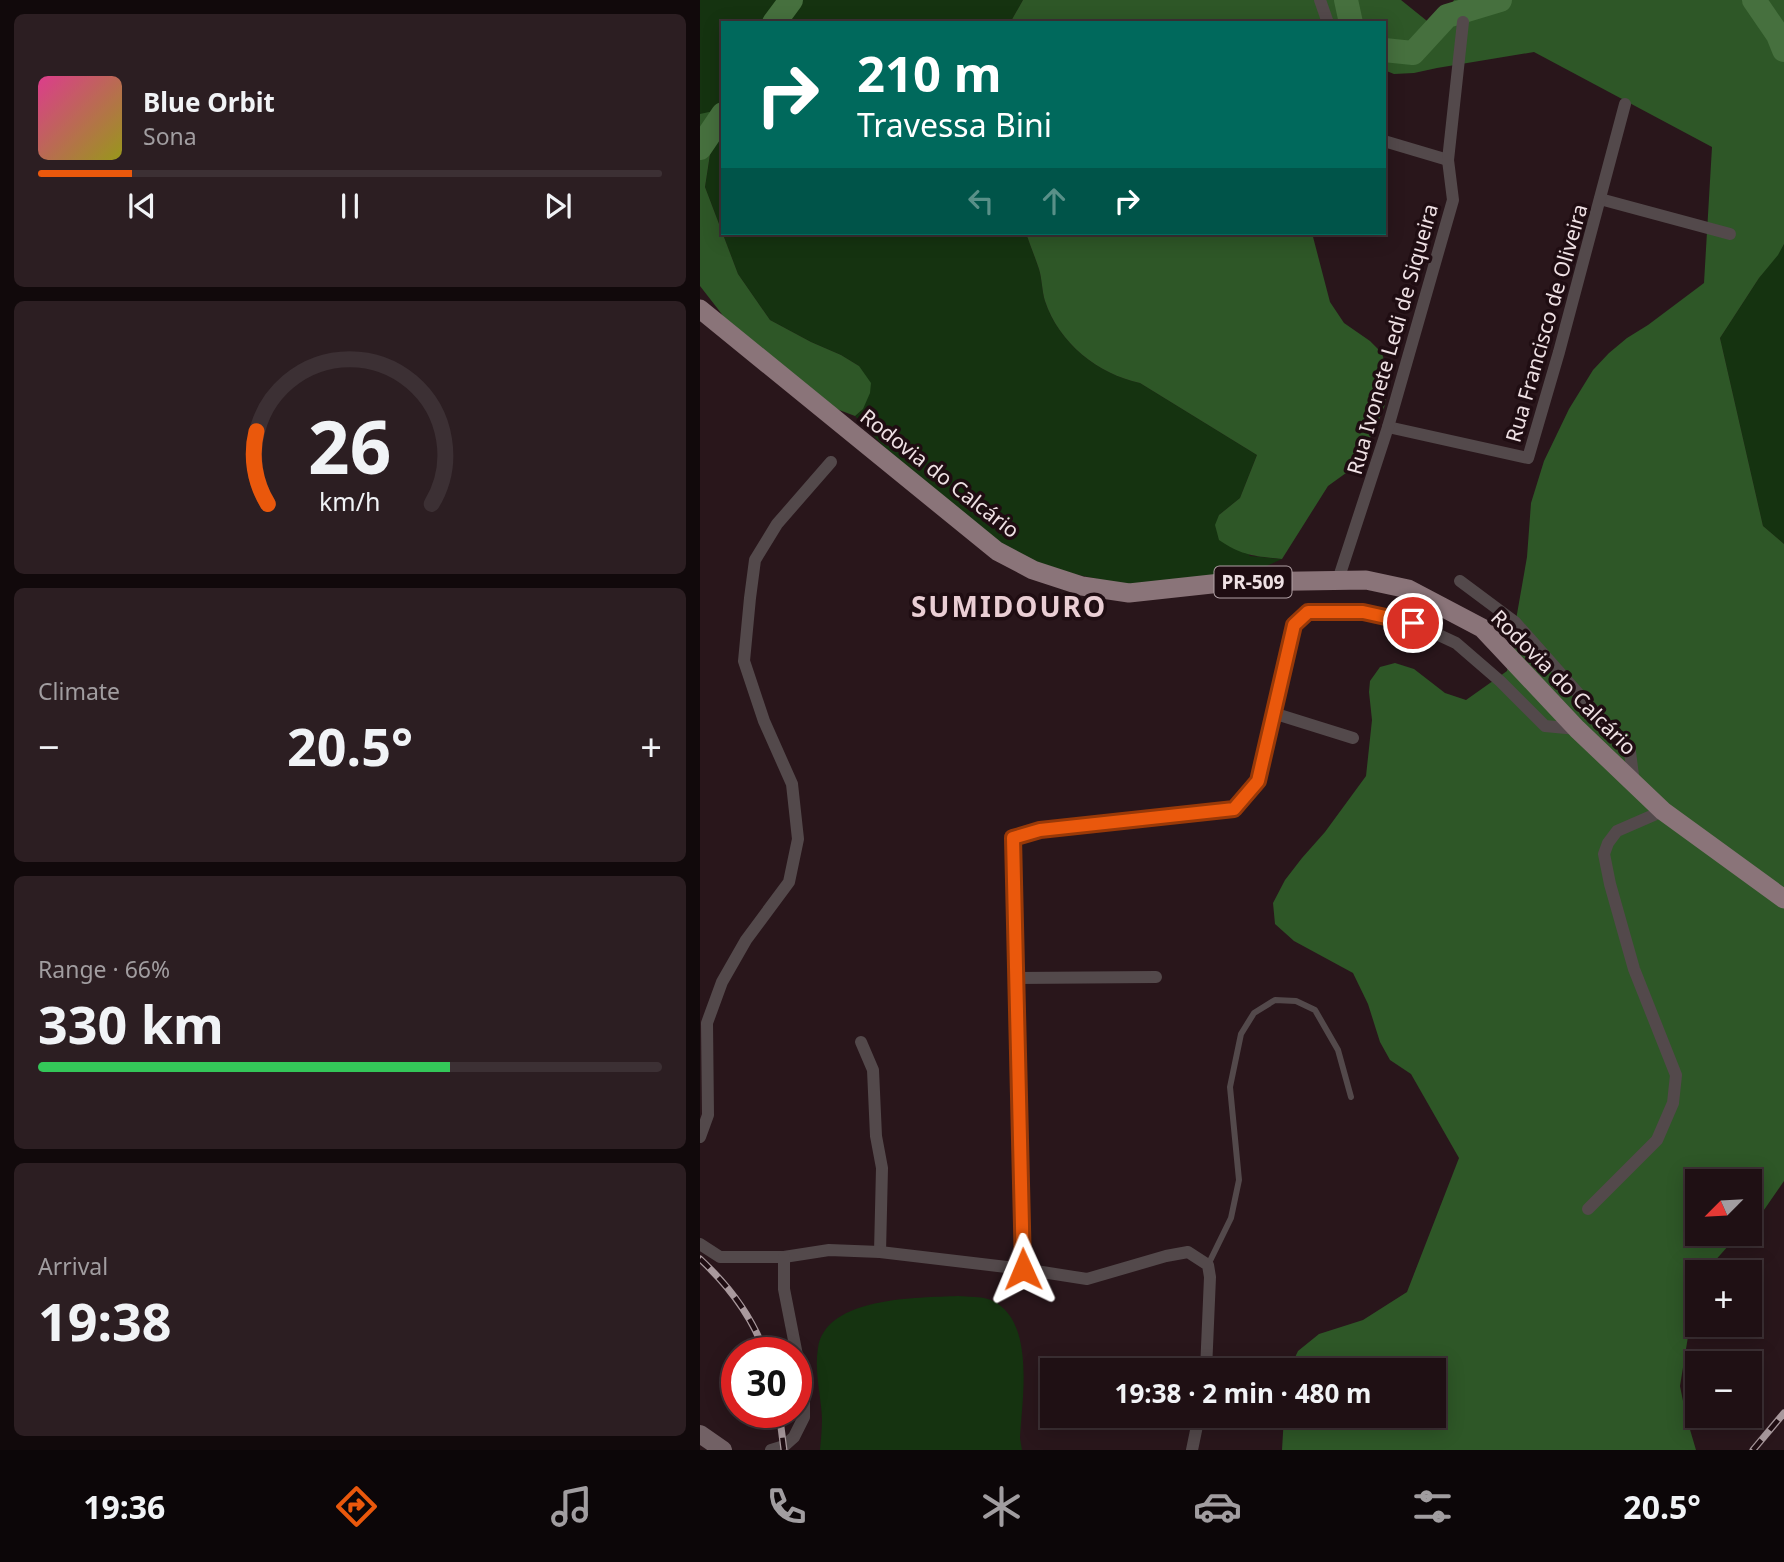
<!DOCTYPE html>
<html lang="en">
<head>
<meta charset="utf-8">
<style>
	body { margin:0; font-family:"Noto Sans",sans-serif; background:#2c1e22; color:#f1f3f6; height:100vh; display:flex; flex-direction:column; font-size:26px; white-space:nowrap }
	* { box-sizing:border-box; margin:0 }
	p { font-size:23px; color:#a19da0 }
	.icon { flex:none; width:38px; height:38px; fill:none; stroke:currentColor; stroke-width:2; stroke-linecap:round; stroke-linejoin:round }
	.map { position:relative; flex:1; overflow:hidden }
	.panel { display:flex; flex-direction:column; gap:14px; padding:14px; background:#11090b; width:700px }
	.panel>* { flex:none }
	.banner { position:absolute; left:21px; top:21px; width:665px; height:214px; border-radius:0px; box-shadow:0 4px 18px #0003,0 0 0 2px #3c3034; background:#00695c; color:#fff; overflow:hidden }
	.needle { width:46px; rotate:246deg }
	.fabs { position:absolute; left:985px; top:1169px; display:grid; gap:14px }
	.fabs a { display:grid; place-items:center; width:77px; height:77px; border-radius:0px; background:#1f1014; box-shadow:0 4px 18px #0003,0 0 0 2px #3c3034; font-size:35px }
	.speed { position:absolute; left:21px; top:1337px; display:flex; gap:14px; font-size:35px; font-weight:700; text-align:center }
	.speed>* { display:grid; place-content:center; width:91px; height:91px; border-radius:50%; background:#1f1014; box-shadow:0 4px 18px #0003,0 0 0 2px #3c3034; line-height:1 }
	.speed .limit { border:10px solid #d22; background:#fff; color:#111 }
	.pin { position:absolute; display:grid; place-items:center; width:60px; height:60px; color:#fff; margin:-30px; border:4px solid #fff; border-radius:50%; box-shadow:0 2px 7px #0007 }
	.me { position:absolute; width:77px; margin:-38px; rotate:359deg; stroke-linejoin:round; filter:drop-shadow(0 0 5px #0008) }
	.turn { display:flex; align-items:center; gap:24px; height:147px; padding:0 21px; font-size:32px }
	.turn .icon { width:91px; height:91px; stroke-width:2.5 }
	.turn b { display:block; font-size:49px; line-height:60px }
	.lanes { display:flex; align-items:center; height:66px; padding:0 21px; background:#0003; justify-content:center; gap:35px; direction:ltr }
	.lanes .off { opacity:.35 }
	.big { font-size:52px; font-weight:700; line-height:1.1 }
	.panel .card { flex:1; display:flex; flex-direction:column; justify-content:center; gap:10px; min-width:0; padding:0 24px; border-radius:10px; background:#2c1e22 }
	.panel .dial { align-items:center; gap:0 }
	.dial svg { height:182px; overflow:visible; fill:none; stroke:#3c3034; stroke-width:7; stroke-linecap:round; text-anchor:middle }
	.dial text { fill:#f1f3f6; stroke:none }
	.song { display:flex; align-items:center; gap:21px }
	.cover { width:84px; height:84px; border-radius:10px; background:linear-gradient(135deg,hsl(330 70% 55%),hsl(60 70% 35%)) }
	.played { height:7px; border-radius:4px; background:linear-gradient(90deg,#ea580c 15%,#3c3034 15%) }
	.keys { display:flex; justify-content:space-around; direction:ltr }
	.heat { display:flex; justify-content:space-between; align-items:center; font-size:38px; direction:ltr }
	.charge { height:10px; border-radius:5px; background:linear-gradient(90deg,#34c759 66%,#3c3034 0) }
	.trip { position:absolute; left:340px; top:1358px; width:406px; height:70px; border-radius:0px; background:#1f1014; box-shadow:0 4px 18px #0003,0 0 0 2px #3c3034; font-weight:700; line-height:70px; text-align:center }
	.dock { display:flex; height:112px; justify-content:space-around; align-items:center; background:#0c0608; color:#a19da0 }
	.dock .icon { width:49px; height:49px }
	.dock .current { color:#ea580c }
	.dock b { font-size:32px; color:#f1f3f6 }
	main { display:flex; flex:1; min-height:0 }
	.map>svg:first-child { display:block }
</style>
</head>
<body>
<main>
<section class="panel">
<div class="card">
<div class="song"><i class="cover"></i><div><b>Blue Orbit</b><p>Sona</p></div></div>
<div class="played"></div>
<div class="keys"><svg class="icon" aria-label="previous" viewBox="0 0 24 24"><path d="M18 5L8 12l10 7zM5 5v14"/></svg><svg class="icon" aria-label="pause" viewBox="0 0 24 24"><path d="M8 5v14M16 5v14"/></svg><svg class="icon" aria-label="next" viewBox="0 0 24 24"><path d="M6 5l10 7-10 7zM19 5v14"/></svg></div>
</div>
<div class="card dial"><svg viewBox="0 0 100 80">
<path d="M14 69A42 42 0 1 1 86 69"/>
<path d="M14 69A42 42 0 0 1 9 37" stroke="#ea580c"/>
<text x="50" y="56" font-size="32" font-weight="700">26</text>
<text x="50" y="72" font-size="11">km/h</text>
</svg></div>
<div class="card"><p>Climate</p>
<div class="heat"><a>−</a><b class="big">20.5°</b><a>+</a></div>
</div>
<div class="card"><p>Range · 66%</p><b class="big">330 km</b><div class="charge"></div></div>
<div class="card"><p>Arrival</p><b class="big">19:38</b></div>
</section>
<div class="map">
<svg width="1084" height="1450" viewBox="0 0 1084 1450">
	<rect width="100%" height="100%" fill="#29161b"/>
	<g fill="#153310">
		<path d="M0 0H323L310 23H23V233H326C330 245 335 257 339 269 342 279 342 291 345 301 359 343 398 374 440 383L557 455 540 498 519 515 550 556 582 559 543 577 457 591 344 568 298 542 183 446 155 416 163 409 159 366 141 355 111 342 70 320 38 274 5 187 16 116 0 114Z"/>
		<polygon points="1084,244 1084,544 1063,526 1020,338 1059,278"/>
		<path d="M258 1296C269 1297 280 1296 291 1300 336 1320 322 1399 320 1438L322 1450H120C121 1439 122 1428 122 1418 121 1395 114 1371 118 1348 126 1296 218 1298 258 1296Z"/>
	</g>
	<g fill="#2e5727">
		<polygon points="323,0 701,0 737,29 754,0 1084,0 1084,244 1078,255 1059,278 1020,338 1063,526 1084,544 1084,1181 1055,1223 1050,1227 1050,1181 998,1181 998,1234 1042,1234 1029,1245 1005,1272 998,1272 997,1281 980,1386 986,1416 996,1450 582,1450 584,1416 733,1416 733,1370 589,1370 598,1351 619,1334 663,1320 707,1292 759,1158 711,1074 690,1060 680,1042 668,1004 653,973 594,941 575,924 573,903 585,880 602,858 625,832 666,776 672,720 669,692 670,681 680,667 695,663 714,669 745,693 766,700 807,671 827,557 831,503 844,461 869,409 893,370 909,353 927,338 948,325 1004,283 1012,147 834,52 737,68 714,73 694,74 684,70 684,23 310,23"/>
		<polygon points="9,112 16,115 5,187 38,274 70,320 111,342 141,355 159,366 171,383 170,393 163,409 155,416 126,405 32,331 21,313 0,286 0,114"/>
		<path d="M326 233H612L630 302 644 323 670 341 682 353 689 379 685 405 676 427 659 458 646 473 628 486 582 559C554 556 543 556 519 540L515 525 519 515 540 498 557 455 440 383C398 374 359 343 345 301 342 291 342 279 339 269 335 257 330 245 326 233Z"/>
	</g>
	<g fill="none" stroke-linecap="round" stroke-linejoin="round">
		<g stroke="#46703e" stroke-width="24">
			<polyline points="646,0 651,23"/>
			<polyline points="1054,0 1078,35 1084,50"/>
			<polyline points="74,23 91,0"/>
			<polyline points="684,50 713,53 747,16 800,0"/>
			<polyline points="0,148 23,114"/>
		</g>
		<polyline stroke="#53494b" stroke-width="6" points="508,1265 531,1218 539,1180 530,1087 541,1034 554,1013 575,1000 596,1001 615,1010 638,1050 651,1097"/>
		<g stroke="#53494b" stroke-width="12">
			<polyline points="620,0 628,23"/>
			<polyline points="684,141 748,160"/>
			<polyline points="900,199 1030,234"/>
			<polyline points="688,427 828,458 859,352 925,104"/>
			<polyline points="638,580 688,427 753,200 748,160 763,22"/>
			<polyline points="760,581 815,622 930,752 934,783"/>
			<polyline points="573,713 653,738"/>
			<polyline points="316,978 456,977"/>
			<polyline points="161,1042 173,1070 176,1136 182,1168 180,1252"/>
			<polyline points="0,1137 8,1115 7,1023 22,982 46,940 89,882 98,839 92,784 64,721 44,661 50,598 55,560 77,524 131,462"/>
			<polyline points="888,1209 957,1140 973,1103 976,1075 934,969 910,884 904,854 908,843 917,831 963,811"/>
			<polyline points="0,1244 20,1257 84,1257 129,1250 180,1252 323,1269 387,1279 466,1256 488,1252 508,1265 510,1277 506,1370"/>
			<polyline points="323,1269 313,838 340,830 534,809 558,781 594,624 608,613 663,613 713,623 756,643 800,681 845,726 877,729"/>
			<polyline points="71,1450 84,1446 94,1437 104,1417 104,1391 84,1289 84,1257"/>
			<polyline points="492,1450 499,1416"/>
		</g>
		<polyline stroke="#726165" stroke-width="18" points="0,1434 23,1450"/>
		<polyline stroke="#8a7479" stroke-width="19" points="0,309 297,551 333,570 382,586 429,593 530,582 666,580 708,589 782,628 877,729 963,811 1084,899"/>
		<defs>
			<g id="rail">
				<path d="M0 1259C28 1285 52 1316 65 1353"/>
				<polyline points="79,1412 84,1450"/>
				<polyline points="1053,1450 1084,1413"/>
			</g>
		</defs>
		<use href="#rail" stroke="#a9999d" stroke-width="7"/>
		<use href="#rail" stroke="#1f0d12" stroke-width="4.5" stroke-dasharray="13" stroke-linecap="butt"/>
	</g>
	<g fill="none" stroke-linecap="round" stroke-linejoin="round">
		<defs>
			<polyline id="route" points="323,1269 313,838 340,830 534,809 558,781 594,625 608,612 663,612 713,623"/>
		</defs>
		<use href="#route" stroke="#983908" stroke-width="18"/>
		<use href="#route" stroke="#ea580c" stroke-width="12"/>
	</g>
	<g text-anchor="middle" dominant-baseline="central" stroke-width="7" stroke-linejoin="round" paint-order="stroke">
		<rect fill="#1f0d12" stroke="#b1a1a5" stroke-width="2" x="514.5" y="566.5" width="77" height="31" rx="5"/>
		<g font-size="19" font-weight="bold" fill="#efe1e4">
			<text x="553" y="582">PR-509</text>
		</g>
		<g font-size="21" fill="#efe1e4" stroke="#1f0d12">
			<text transform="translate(846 323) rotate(-74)">Rua Francisco de Oliveira</text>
			<text transform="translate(692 339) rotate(-74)">Rua Ivonete Ledi de Siqueira</text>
			<text transform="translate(240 473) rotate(38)">Rodovia do Calcário</text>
			<text transform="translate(864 682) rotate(45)">Rodovia do Calcário</text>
		</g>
		<g font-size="28" font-weight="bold" letter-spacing="2" fill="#eaced4" stroke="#1f0d12">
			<text x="309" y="606">SUMIDOURO</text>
		</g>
	</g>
</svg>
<div class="fabs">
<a><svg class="needle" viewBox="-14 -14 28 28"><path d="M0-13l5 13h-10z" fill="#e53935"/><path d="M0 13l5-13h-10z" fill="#a19da0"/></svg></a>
<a>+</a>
<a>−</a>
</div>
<div class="speed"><div class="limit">30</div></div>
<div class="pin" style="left:713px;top:623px;background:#d93025"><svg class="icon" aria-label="arrive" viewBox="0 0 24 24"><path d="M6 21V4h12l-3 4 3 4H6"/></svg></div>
<svg class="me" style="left:323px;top:1269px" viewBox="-20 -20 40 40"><path d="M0-17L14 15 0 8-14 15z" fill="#ea580c" stroke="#fff" stroke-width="4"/></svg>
<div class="trip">19:38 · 2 min · 480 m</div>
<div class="banner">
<div class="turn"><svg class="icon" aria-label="right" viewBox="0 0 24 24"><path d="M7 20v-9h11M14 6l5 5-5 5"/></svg><div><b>210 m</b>Travessa Bini</div></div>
<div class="lanes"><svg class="icon off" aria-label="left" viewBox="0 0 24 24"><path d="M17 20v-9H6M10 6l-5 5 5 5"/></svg><svg class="icon off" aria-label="ahead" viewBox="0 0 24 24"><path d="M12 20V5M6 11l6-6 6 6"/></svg><svg class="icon" aria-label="right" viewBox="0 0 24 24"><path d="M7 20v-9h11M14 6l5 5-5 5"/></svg></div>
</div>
</div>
</main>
<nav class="dock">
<b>19:36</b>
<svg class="icon current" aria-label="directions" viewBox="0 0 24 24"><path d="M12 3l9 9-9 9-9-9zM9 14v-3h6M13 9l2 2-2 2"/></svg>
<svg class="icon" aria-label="music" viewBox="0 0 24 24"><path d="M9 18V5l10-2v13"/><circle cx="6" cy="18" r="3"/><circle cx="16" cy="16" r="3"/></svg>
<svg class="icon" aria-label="phone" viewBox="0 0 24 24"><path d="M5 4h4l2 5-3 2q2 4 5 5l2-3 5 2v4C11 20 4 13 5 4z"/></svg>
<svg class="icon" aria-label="climate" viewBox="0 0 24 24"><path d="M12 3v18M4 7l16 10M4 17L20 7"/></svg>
<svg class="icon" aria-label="car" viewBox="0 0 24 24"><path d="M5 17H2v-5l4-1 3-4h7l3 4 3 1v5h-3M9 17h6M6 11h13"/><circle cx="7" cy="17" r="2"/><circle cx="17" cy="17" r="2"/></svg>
<svg class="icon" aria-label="filters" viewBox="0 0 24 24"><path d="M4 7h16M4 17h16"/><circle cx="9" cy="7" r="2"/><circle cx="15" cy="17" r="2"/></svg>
<b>20.5°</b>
</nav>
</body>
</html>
